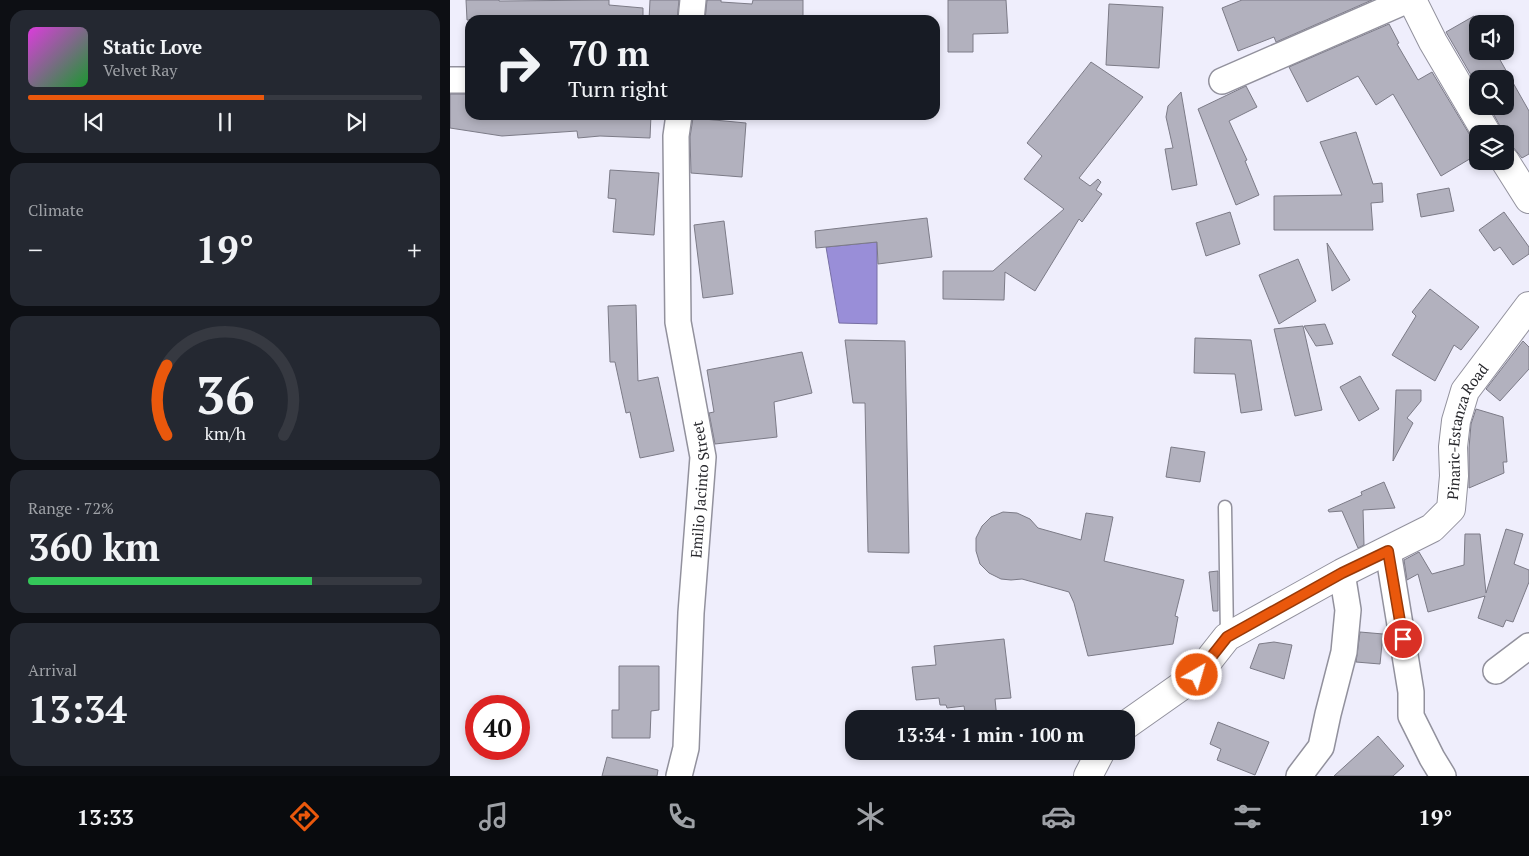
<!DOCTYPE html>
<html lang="en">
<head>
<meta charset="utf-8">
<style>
	body { margin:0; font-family:"PT Serif",serif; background:#242831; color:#f1f3f6; height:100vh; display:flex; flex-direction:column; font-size:19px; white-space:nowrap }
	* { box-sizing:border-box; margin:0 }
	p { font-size:16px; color:#9ea1a6 }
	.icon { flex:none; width:28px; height:28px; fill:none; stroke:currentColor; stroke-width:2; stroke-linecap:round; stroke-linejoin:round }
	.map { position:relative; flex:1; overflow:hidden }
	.details { display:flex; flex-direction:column; gap:10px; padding:10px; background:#0d0f14; width:450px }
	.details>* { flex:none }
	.hud { position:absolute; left:15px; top:15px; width:475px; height:105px; border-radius:15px; box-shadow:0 2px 8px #0003; background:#171b24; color:#f1f3f6; overflow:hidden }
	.controls { position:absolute; left:1019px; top:15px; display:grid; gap:10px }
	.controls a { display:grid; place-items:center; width:45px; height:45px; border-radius:10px; background:#171b24; box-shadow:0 2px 8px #0003; font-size:25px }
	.speed { position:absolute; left:15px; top:695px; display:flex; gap:10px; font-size:25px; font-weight:700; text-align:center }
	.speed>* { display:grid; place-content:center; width:65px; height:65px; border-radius:50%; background:#171b24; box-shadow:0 2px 8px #0003; line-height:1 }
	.speed .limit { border:8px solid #d22; background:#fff; color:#111 }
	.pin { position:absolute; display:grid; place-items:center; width:42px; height:42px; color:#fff; margin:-21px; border:2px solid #fff; border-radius:50%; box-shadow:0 1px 5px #0007 }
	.me { position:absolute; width:55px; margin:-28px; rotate:38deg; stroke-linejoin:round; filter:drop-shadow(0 0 4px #0008) }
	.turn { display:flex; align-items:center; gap:18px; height:105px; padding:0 20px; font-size:22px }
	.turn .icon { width:65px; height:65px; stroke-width:2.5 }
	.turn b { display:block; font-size:35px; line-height:42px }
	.big { font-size:38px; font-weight:800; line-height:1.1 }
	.details .card { flex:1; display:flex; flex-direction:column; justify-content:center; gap:8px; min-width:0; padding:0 18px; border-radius:15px; background:#242831 }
	.details .dial { align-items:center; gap:0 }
	.dial svg { height:130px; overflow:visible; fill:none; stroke:#363941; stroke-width:7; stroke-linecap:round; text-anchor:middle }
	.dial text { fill:#f1f3f6; stroke:none }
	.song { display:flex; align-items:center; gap:15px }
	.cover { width:60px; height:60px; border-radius:8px; background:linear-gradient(135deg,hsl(300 70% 55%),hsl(130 70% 35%)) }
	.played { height:5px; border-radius:2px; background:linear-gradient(90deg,#ea580c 60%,#363941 60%) }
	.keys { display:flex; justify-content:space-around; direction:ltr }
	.heat { display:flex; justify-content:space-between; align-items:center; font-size:28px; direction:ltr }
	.charge { height:8px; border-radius:4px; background:linear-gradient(90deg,#34c759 72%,#363941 0) }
	.trip { position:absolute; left:395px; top:710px; width:290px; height:50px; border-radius:15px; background:#171b24; box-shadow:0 2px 8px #0003; font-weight:800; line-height:50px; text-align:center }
	.dock { display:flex; height:80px; justify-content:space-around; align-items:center; background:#090b0e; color:#9ea1a6 }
	.dock .icon { width:35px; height:35px }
	.dock .active { color:#ea580c }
	.dock b { font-size:22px; color:#f1f3f6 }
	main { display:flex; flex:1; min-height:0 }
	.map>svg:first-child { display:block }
</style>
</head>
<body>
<main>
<section class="details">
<div class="card">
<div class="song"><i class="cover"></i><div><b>Static Love</b><p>Velvet Ray</p></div></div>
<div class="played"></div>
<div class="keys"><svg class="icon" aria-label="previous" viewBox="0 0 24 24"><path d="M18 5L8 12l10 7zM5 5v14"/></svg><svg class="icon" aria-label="pause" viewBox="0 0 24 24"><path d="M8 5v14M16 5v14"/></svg><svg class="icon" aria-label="next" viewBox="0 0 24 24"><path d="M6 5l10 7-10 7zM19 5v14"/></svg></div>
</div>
<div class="card"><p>Climate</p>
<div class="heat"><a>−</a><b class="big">19°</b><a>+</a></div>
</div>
<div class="card dial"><svg viewBox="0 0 100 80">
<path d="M14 69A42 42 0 1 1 86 69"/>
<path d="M14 69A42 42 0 0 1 14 26" stroke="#ea580c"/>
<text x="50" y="56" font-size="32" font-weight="700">36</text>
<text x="50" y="72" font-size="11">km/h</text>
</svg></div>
<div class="card"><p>Range · 72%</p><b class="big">360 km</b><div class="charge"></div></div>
<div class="card"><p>Arrival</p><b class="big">13:34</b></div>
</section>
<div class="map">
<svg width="1079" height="776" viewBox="0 0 1079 776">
	<rect width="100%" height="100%" fill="#efeefc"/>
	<polygon fill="#998ed8" stroke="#776fa4" points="427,242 427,324 389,323 376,247"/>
	<g fill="#b2b1be" stroke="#7c7b87">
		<polygon points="16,0 49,0 49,1 159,0 159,5 193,8 193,20 17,20"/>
		<polygon points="200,0 229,0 227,20 199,20"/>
		<polygon points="257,0 271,0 271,2 302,4 303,0 353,0 353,20 255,20"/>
		<polygon points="498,0 556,0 558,33 523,34 523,52 498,52"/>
		<polygon points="792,0 922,0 826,42 824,37 788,51 772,8"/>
		<polygon points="659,4 713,7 709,68 656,65"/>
		<polygon points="1024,16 1029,24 1028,24 1028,51 1045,51 1079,111 1079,154 1072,158 1063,147 1055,145 1055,134 1053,134 1050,126 1039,106 1055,106 1055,79 1028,79 1028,87 996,32"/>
		<polygon points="939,24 949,43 947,44 968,80 982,72 1024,142 1028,146 1028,154 991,176 943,94 926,105 908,76 857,102 839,67"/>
		<polygon points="641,62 693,97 629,178 640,186 648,179 651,182 646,190 652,194 632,222 629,219 585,291 555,272 554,300 493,299 493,271 543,271 614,209 574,179 592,156 577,143"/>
		<polygon points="796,86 807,107 779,121 797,160 795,161 809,195 786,205 748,109"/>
		<polygon points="731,92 747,185 722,190 715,149 723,148 716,117 718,106"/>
		<polygon points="0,94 20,94 20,115 201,115 200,138 150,136 128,138 127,131 52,136 0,128"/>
		<polygon points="243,118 296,123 292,177 241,173 240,137"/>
		<polygon points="906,132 923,184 932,183 933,202 921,203 923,230 824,230 824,196 892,195 870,142"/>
		<polygon points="160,170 209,173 204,235 163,232 166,199 158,198"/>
		<polygon points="999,188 1004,211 971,217 967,194"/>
		<polygon points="780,212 790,244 756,256 746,223"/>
		<polygon points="1054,212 1079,247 1079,254 1063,265 1050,247 1044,251 1029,230"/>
		<polygon points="477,218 482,257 428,264 427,242 366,248 365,231"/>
		<polygon points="274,221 283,294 253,298 244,225"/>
		<polygon points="877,243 900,280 882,291"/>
		<polygon points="848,259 866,301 829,324 809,275"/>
		<polygon points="980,289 1029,327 1011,350 1004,345 985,381 942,355 966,316 962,312"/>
		<polygon points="186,305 188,381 208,377 224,451 190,458 180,412 176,413 165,362 160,362 158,306"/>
		<polygon points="875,324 883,344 866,346 854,326"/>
		<polygon points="853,326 872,410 845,416 824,329"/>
		<polygon points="745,338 801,340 812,410 791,413 785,374 744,373"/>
		<polygon points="395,340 455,341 459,553 418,552 415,403 403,403"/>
		<polygon points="1073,341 1079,347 1079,369 1050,401 1036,389"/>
		<polygon points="352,352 362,393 324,402 327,437 265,444 259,413 264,412 257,370"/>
		<polygon points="910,376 929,409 909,421 890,387"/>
		<polygon points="946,390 971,390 971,401 957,418 963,423 943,461"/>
		<polygon points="1026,409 1053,417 1057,462 1053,462 1054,473 1019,488 1019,448 1021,424"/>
		<polygon points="721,447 755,452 750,482 716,477"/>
		<polygon points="934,482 945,508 913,510 914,545 908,548 892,511 879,512 878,510 912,495 911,492"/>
		<polygon points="553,512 567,513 580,519 588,528 631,540 636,513 663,517 654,561 734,580 725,616 728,617 723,644 638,656 624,603 619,592 572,579 561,580 551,579 539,573 530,564 526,551 526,538 532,526 541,517"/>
		<polygon points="1056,529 1073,534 1064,564 1079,570 1079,582 1063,622 1056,620 1053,627 1028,618 1035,596 978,612 968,574 957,580 954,560 969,552 982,574 1014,565 1015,534 1030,534 1036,593"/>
		<polygon points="768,571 768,611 763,611 759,572"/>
		<polygon points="910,632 933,634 930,664 906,662"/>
		<polygon points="554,639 561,698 545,699 547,719 516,719 514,706 497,708 496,705 490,705 489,698 466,700 462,667 486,665 484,646"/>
		<polygon points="824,642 842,645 834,679 800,668 809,644"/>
		<polygon points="169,666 209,666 209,710 201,711 200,738 162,738 162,710 169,710"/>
		<polygon points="768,722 819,742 805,775 767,760 771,749 760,744"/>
		<polygon points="928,736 954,766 943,776 884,776"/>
		<polygon points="157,757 208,770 207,776 152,776"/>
	</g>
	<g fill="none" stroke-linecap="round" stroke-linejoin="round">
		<defs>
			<polyline id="lane" points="775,507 777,637"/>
			<g id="street">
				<polyline points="241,20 243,0"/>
				<polyline points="0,80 20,80"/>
				<polyline points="772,81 958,0"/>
				<polyline points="938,551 961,692 961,716 982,758 993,776"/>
				<polyline points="1046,671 1079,646"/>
				<path id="s1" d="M229 776 236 748 241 613 253 457 228 322 226 136 229 115"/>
				<polyline points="849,776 871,747 878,714 894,652 898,610 892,573"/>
			</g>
			<g id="secondary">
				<polyline points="962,0 983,42 1037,134"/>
				<polyline points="1055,161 1079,199"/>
				<path id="s2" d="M676 725 747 675 777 637 892 573 982 528 1001 509 1004 476 1003 447 1006 421 1015 391 1079 306"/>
				<polyline points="638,776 651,751"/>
			</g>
		</defs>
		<use href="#lane" stroke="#92919d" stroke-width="15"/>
		<use href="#street" stroke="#92919d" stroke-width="28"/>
		<use href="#secondary" stroke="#92919d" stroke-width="30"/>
		<use href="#lane" stroke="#fff" stroke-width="12"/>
		<use href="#street" stroke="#fff" stroke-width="25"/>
		<use href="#secondary" stroke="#fff" stroke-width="28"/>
	</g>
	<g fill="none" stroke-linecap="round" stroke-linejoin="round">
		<defs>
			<polyline id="route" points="747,675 777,637 892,573 938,551 953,639"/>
		</defs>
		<use href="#route" stroke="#983908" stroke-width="12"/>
		<use href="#route" stroke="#ea580c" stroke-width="9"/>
	</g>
	<g text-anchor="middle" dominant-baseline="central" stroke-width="5" stroke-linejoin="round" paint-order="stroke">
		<g font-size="15" fill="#27272c" stroke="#fff">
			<text stroke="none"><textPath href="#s2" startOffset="475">Pinaric-Estanza Road</textPath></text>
			<text stroke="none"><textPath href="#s1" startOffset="288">Emilio Jacinto Street</textPath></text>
		</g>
	</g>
</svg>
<div class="controls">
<a><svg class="icon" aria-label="sound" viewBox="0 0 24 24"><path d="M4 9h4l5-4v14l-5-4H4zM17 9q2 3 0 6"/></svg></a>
<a><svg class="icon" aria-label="search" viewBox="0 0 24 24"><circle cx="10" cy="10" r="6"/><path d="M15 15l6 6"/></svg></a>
<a><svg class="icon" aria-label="layers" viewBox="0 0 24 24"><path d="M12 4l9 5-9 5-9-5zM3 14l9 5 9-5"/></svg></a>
</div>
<div class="speed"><div class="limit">40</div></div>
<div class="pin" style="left:953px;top:639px;background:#d93025"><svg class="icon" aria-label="arrive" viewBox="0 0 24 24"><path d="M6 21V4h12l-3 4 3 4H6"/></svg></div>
<svg class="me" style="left:747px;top:675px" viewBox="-20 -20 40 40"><circle r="17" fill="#ea580c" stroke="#fff" stroke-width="3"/><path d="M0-11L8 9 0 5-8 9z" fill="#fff"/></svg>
<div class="trip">13:34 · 1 min · 100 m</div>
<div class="hud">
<div class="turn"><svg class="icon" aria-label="right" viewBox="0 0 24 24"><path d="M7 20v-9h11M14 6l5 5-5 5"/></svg><div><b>70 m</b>Turn right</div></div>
</div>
</div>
</main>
<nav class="dock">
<b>13:33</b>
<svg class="icon active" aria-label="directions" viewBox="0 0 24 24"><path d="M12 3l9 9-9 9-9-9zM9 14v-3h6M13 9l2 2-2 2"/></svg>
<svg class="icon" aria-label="music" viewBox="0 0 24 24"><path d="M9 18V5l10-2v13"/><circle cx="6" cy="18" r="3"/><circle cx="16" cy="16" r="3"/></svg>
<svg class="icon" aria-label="phone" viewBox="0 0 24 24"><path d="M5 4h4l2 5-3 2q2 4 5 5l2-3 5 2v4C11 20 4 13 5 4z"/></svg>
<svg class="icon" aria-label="climate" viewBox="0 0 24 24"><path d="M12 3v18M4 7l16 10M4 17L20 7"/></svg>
<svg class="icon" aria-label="car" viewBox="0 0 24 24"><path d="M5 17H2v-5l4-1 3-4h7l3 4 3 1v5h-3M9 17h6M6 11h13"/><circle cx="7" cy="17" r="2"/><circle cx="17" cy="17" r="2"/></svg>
<svg class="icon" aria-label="filters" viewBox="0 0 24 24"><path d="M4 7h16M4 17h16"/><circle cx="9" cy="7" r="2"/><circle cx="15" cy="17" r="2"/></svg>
<b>19°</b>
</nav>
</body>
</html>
